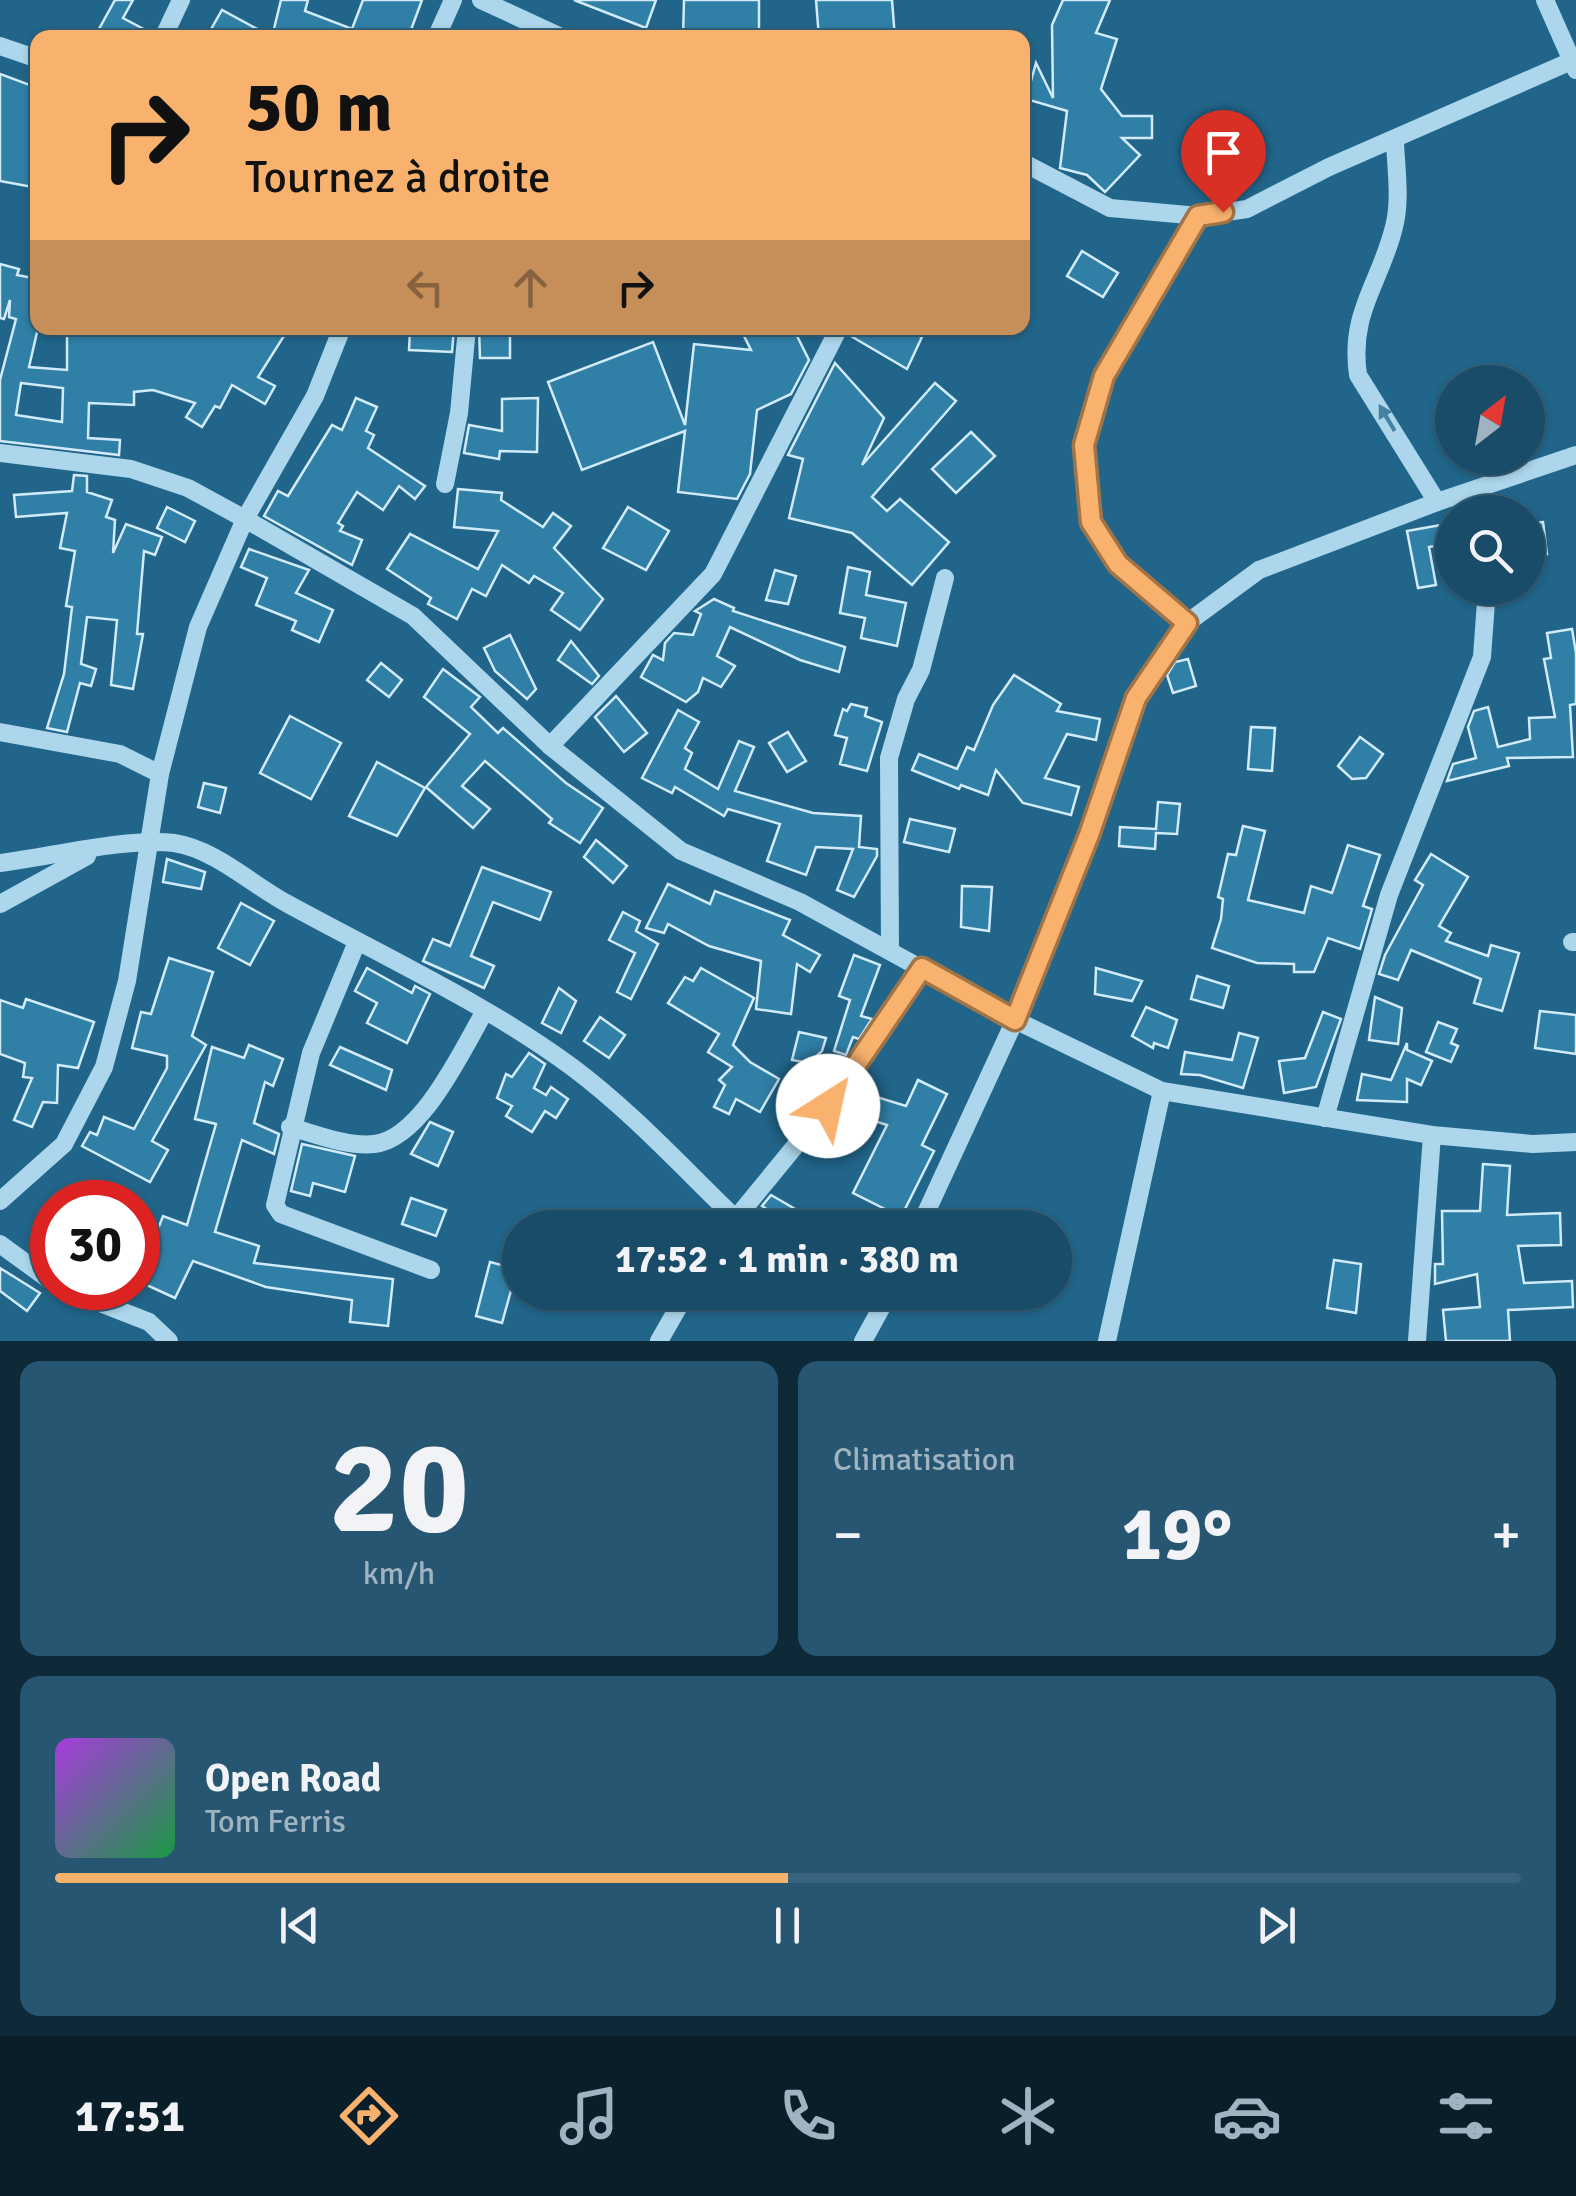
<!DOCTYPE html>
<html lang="fr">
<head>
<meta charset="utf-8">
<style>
	body { margin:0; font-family:Signika,sans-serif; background:#265671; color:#f1f3f6; height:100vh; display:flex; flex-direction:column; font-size:38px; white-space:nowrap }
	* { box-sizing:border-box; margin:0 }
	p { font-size:32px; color:#9fb4c0 }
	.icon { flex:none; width:55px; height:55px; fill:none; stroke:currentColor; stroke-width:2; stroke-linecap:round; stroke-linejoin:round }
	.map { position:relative; height:1341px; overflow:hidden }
	.panel { display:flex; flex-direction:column; gap:20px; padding:20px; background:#0e2a39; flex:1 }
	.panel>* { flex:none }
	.top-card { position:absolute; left:30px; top:30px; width:1000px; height:305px; border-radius:20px; box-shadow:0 2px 8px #0004,0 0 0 2px #37637c; background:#f8b26e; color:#111; overflow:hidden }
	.needle { width:65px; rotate:31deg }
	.tools { position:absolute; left:1435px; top:365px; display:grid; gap:20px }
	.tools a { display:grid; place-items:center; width:110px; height:110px; border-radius:50%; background:#194c68; box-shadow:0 2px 8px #0004,0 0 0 2px #37637c; font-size:50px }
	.speed { position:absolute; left:30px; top:1180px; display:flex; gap:20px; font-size:50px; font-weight:700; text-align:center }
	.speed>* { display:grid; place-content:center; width:130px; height:130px; border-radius:50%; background:#194c68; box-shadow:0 2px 8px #0004,0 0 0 2px #37637c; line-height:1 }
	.speed .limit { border:15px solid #d22; background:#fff; color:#111 }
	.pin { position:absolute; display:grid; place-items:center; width:85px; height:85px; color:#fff; margin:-102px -42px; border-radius:50% 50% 50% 0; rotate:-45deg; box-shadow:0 0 10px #0007 }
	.pin .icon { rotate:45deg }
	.me { position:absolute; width:110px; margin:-55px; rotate:35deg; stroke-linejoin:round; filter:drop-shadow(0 0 8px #0008) }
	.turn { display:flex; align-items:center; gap:35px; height:210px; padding:0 50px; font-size:45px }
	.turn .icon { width:130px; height:130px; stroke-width:2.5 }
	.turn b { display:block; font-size:70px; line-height:85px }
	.lanes { display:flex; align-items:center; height:95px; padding:0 50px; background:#0003; justify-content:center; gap:50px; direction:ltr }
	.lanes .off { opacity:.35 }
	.big { font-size:75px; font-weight:700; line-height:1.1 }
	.panel .tile { flex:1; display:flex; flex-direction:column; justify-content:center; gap:15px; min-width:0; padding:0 35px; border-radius:20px; background:#265671 }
	.panel .dial { align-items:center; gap:0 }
	.dial b { font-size:130px; line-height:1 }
	.song { display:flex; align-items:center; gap:30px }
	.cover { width:120px; height:120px; border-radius:15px; background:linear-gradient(135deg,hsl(280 70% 55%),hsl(140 70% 35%)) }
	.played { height:10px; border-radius:5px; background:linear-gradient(90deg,#f8b26e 50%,#37637c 50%) }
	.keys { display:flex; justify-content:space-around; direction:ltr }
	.heat { display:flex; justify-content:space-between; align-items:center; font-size:55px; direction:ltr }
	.panel .tiles { flex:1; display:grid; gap:20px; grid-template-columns:1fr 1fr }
	.tile:last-child { grid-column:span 2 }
	.trip { position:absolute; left:502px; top:1210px; width:570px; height:100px; border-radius:50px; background:#194c68; box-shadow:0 2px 8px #0004,0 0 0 2px #37637c; font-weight:700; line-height:100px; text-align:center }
	.tabs { display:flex; height:160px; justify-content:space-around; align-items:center; background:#0a1e2a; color:#9fb4c0 }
	.tabs .icon { width:70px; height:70px }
	.tabs .current { color:#f8b26e }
	.tabs b { font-size:45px; color:#f1f3f6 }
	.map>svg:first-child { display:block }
</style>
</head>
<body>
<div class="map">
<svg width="1576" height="1341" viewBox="0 0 1576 1341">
	<rect width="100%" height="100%" fill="#21658a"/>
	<g fill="#307fa7" stroke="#d1ebf8" stroke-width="2.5" fill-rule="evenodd">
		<polygon points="115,0 133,0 123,18 151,33 151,38 94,38"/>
		<polygon points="281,0 308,0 305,11 352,29 363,0 422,0 408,38 206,38 222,10 272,37"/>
		<polygon points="574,0 656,0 646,28"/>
		<polygon points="684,0 759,0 759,38 683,38"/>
		<polygon points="816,0 892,0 895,38 819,38"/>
		<polygon points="1063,0 1110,0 1096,33 1117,39 1101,89 1122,116 1152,116 1152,138 1122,138 1140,155 1105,192 1087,175 1060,168 1067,111 1026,99 1036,63 1053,98 1052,25"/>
		<polygon points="0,74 38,88 38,188 0,181"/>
		<polygon points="1082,251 1118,273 1103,297 1067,276"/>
		<path d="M0 264 19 269 17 275 38 279V328L29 367 67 370V333L144 335 145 328H289L258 377 275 386 265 404 232 385 220 408 215 406 202 427 186 417 195 403 153 390 134 392V405L89 403 88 438 120 440 119 455 0 441V380L16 319 9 317 10 300 4 319 0 318ZM21 383 63 388 62 422 16 415Z"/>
		<polygon points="445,328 454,328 452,352 409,350 410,330"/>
		<polygon points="479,328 510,328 510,358 480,358"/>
		<polygon points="740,328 793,328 809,360 791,394 757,410 750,474 737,499 678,492 685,431 582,470 548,382 653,342 685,425 694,344 751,350"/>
		<polygon points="851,328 901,328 922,337 907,369 849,335"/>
		<polygon points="835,363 884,418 862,465 935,383 956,401 872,497 887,511 900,499 949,542 912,585 852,533 789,518 803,459 788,455"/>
		<polygon points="356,398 377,407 366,431 374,435 368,448 425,486 415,499 399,486 383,510 357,492 338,523 343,526 340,531 362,540 352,565 264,516 278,491 288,496 332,425 342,430"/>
		<polygon points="538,398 537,452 500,451 499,459 464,453 469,425 502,431 502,399"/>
		<polygon points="971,432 995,456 956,493 932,469"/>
		<polygon points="74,475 87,476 87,492 112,500 106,517 115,520 113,553 126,524 162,537 155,555 144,551 137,634 143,634 133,689 111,685 117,620 87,617 81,664 96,669 91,686 80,683 67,732 47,728 64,674 72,607 66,606 75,551 60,548 67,513 16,517 14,495 72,491"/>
		<polygon points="458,489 502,493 501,500 543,527 553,513 571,526 554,548 603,599 580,630 551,610 563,593 534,576 529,583 502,565 486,596 472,589 457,619 428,604 431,598 387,569 410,534 478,569 498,531 454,527"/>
		<polygon points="167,507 195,521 185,542 157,528"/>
		<polygon points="628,507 669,531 646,570 603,548"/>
		<polygon points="1543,522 1547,554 1528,557 1528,523"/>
		<polygon points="1452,523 1452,543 1429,547 1436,585 1418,588 1407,531"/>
		<polygon points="249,549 309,570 296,593 333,610 319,642 292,630 296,621 256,605 267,578 241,567"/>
		<polygon points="848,567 870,572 866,595 906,603 897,646 861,638 865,618 840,613"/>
		<polygon points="775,570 796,576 788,604 766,600"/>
		<polygon points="714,599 734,608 733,611 845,647 839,672 800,660 730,627 717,656 735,666 721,687 703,678 698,692 686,702 641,677 653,655 663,660 665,643 674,633 693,635 701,614 695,611"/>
		<polygon points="1572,629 1576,653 1576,704 1570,705 1573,757 1507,758 1509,766 1447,781 1453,764 1476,758 1468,727 1474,711 1488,707 1498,747 1530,739 1529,718 1555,717 1544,659 1551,658 1547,633"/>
		<polygon points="510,635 536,689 527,699 495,671 484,648"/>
		<polygon points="571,641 599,676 592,684 558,660"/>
		<polygon points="1188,659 1196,686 1173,693 1167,675 1175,662"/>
		<polygon points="381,663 402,680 389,697 367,680"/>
		<polygon points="443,669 480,697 471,707 498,733 503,728 566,783 603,808 580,843 549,823 552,819 485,761 462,786 490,809 473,828 426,787 470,734 424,697"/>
		<polygon points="1014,675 1061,704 1057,711 1100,719 1096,740 1067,734 1045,778 1079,787 1071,815 1023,803 996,770 988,795 961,785 959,789 912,770 919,754 957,769 967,747 974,750 993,705"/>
		<polygon points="616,696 647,733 624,752 595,717"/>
		<polygon points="851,704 867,708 865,716 882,722 867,771 840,764 847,738 835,735 843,709 847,711"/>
		<polygon points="678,710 699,722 685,748 692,753 685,769 718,789 739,741 754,747 735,791 813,813 861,816 859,847 877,849 877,856 854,897 837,890 853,849 816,847 806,875 767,861 780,824 728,809 724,816 675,787 672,793 642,778"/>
		<polygon points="290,716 341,743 311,799 260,773"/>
		<polygon points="1251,727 1275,728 1272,771 1248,769"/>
		<polygon points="788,732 806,761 787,772 769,743"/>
		<polygon points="1360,737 1383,754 1366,778 1352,779 1338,766"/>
		<polygon points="377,762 425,788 397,836 349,816"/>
		<polygon points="204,783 226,788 220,813 198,807"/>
		<polygon points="1158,802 1180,804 1177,834 1156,833 1155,849 1119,846 1120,827 1156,829"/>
		<polygon points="910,819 955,829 949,852 904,842"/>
		<polygon points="1243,826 1265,831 1248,900 1304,913 1311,886 1332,893 1348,845 1380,855 1363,906 1372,909 1360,949 1328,938 1314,972 1294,972 1294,964 1257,963 1212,948 1221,919 1223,899 1218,897 1228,854 1236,855"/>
		<polygon points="596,840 627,866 613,883 584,857"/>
		<polygon points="1431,854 1468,877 1439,926 1451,933 1446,941 1488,956 1491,945 1519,953 1502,1011 1474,1003 1481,979 1411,950 1398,980 1379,974 1385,955 1423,885 1415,880"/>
		<polygon points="167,859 205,872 201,889 163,882"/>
		<polygon points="482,867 551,892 540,920 493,902 471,956 494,966 484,988 423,961 433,939 450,946"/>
		<polygon points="668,884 710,904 715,891 790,920 783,935 820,955 810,972 797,964 791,1014 756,1009 761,961 709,946 668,924 664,933 646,928"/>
		<polygon points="962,886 992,887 989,931 961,927"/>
		<polygon points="241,903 274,921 250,965 218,948"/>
		<polygon points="623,912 640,921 636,931 658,944 631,999 617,992 635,953 609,940"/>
		<polygon points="854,955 880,965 861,1016 872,1019 859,1039 853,1037 846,1055 834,1051 850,1000 839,996"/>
		<polygon points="169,958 213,972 192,1036 206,1045 152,1141 168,1150 150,1182 82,1146 90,1132 97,1135 104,1117 134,1129 167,1068 167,1056 132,1048 141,1012 151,1014"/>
		<polygon points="367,968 412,993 415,986 430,994 407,1043 367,1023 377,1003 355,991"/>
		<polygon points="701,968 754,998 733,1045 750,1062 779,1079 760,1112 736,1099 729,1114 714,1107 725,1085 719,1080 732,1067 708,1052 719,1034 668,1003 685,977 693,981"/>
		<polygon points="1096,968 1142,981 1132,1001 1095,994"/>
		<polygon points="1197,976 1229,986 1223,1008 1191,999"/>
		<polygon points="559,988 576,1001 561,1033 542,1023"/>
		<polygon points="1375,997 1402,1008 1398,1044 1369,1040"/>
		<polygon points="26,999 94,1022 78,1068 58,1065 57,1103 43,1102 32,1127 14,1120 32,1078 23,1077 25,1063 0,1054 0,1000 23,1008"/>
		<polygon points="1146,1007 1177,1020 1168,1048 1154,1043 1153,1048 1132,1036"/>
		<polygon points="1540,1011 1576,1015 1576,1054 1535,1048"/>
		<polygon points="1323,1012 1341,1019 1316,1087 1284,1093 1279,1061 1305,1058"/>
		<polygon points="600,1017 625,1035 609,1058 584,1041"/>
		<polygon points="1438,1022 1457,1029 1451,1043 1458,1046 1451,1062 1426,1052"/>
		<polygon points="799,1032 826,1038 822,1051 809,1063 792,1060"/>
		<polygon points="1239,1033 1258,1038 1243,1088 1200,1075 1181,1074 1185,1052 1232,1060"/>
		<polygon points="1407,1043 1407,1050 1432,1061 1421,1085 1407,1079 1407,1102 1357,1100 1362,1074 1391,1080"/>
		<polygon points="249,1045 283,1059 273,1086 265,1082 254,1123 279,1134 274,1154 242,1140 215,1232 259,1246 254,1263 393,1279 388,1326 350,1322 352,1300 266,1287 193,1261 175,1298 138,1281 163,1216 187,1225 216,1124 195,1119 212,1047 244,1058"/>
		<polygon points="340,1047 392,1070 386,1090 330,1065"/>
		<polygon points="529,1053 545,1064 534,1088 546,1095 551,1087 568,1099 556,1118 545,1111 532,1132 506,1116 512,1106 497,1098 506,1074 512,1077"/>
		<polygon points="918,1080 947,1094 922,1145 934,1151 901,1217 853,1193 887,1125 847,1112 854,1090 906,1106"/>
		<polygon points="430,1122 453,1132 438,1166 411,1154"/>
		<polygon points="302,1144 355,1156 345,1192 313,1183 310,1196 291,1191"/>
		<polygon points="1483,1164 1510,1166 1507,1215 1560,1213 1561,1245 1518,1246 1524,1283 1572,1281 1573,1307 1508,1310 1510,1341 1446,1341 1443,1310 1480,1307 1477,1274 1435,1284 1435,1264 1443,1264 1442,1211 1480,1211"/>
		<polygon points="771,1195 828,1228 796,1228 762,1206"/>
		<polygon points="411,1198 446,1210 436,1236 402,1224"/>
		<polygon points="1334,1260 1361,1264 1356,1313 1327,1308"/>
		<polygon points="490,1262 517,1269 502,1323 476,1316"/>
		<polygon points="0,1268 40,1293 27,1311 0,1291"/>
	</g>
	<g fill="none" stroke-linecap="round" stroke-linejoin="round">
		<g stroke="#acd6eb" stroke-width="18">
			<polyline points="481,0 563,38"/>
			<polyline points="1545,0 1576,70"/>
			<polyline points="163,38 181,0"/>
			<polyline points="436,38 453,0"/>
			<polyline points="0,46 38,59"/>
			<path d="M1395 142C1396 168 1401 201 1394 227 1380 284 1349 312 1358 375L1437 502"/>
			<polyline points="1022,162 1110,208 1199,216 1247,209 1329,167 1576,59"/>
			<polyline points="0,453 131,469 188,488 245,519 413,616 550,746 681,851 800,902 1015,1020 1162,1091 1432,1135 1533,1144 1576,1142"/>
			<polyline points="445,484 459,413 467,328"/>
			<polyline points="1187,623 1118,564 1091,522 1084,445 1104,376 1199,216"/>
			<polyline points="0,732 120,754 160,774"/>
			<polyline points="550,746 713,574 839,328"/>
			<path d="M0 863C48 857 129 837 174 843 215 849 252 885 288 904 383 956 485 1003 572 1067 631 1111 682 1167 735 1218"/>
			<polyline points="0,904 87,856"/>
			<polyline points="357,942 311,1053 275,1205 281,1214 431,1270"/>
			<polyline points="1572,942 1576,942"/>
			<polyline points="890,951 889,758 906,699 921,670 945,578"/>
			<polyline points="1325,1118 1389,895 1482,657 1487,588"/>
			<path d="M290 1127C316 1134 347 1147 374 1144 422 1139 462 1050 485 1011"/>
			<polyline points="0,1201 64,1144 104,1067 127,981 160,774 198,627 245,519 315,396 342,328"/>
			<polyline points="728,1228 828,1106 922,968"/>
			<polyline points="919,1228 1015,1020 1089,835 1136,698 1187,623 1259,570 1437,502 1576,455"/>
			<polyline points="0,1244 52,1282"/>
			<polyline points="62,1288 149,1322 169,1341"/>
			<polyline points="659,1341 687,1292"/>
			<polyline points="863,1341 890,1292"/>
			<polyline points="1107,1341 1162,1091"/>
			<polyline points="1417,1341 1432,1135"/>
		</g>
	</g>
	<defs><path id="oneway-solid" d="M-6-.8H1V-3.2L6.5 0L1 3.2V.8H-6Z" transform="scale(2.5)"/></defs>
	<use fill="#4481a2" href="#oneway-solid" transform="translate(1387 418) rotate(-121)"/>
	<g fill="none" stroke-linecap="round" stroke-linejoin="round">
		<defs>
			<polyline id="route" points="828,1106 922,968 1015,1020 1089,835 1136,698 1187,623 1118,564 1091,522 1084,445 1104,376 1198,216 1223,212"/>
		</defs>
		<use href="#route" stroke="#a17448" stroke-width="25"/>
		<use href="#route" stroke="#f8b26e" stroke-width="18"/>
	</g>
</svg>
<div class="tools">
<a><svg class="needle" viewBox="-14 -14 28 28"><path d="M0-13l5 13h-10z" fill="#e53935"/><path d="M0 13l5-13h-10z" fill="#9fb4c0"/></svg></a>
<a><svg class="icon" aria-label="search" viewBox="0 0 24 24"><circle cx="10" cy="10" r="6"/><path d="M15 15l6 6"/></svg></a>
</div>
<div class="speed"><div class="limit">30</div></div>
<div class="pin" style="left:1223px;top:212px;background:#d93025"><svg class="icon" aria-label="arrive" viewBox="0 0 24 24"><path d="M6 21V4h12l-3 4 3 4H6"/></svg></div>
<svg class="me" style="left:828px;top:1106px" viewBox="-20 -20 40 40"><circle r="19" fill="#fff"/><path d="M0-13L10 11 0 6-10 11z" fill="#f8b26e"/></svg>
<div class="trip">17:52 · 1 min · 380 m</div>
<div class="top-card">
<div class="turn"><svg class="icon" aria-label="right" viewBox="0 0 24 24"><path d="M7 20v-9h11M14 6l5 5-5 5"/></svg><div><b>50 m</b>Tournez à droite</div></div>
<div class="lanes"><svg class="icon off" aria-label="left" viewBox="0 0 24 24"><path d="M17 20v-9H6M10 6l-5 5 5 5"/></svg><svg class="icon off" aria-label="ahead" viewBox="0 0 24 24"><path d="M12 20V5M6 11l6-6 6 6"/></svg><svg class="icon" aria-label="right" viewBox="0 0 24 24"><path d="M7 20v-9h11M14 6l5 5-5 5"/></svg></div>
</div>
</div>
<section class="panel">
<div class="tiles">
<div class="tile dial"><b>20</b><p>km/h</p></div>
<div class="tile"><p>Climatisation</p>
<div class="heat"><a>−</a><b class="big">19°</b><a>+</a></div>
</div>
<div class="tile">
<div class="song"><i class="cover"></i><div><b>Open Road</b><p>Tom Ferris</p></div></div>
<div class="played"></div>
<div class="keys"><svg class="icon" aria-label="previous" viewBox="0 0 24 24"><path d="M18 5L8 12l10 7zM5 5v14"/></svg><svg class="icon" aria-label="pause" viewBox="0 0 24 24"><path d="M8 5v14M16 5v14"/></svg><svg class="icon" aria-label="next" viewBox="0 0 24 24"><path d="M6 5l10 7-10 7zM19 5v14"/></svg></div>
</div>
</div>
</section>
<nav class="tabs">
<b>17:51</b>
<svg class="icon current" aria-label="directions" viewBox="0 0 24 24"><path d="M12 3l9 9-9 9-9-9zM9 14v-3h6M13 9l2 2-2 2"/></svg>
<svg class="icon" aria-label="music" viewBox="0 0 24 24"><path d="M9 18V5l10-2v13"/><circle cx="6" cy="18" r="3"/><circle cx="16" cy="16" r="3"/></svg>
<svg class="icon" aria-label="phone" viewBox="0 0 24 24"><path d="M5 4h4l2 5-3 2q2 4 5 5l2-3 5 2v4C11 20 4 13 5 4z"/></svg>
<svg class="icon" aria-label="climate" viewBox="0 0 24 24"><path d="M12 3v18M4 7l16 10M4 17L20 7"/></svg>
<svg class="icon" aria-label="car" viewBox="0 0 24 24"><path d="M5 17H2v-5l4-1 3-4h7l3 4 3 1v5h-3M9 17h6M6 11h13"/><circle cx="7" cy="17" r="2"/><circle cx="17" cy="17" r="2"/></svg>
<svg class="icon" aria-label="filters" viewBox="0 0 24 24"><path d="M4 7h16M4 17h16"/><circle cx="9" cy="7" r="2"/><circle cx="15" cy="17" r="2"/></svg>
</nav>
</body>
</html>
